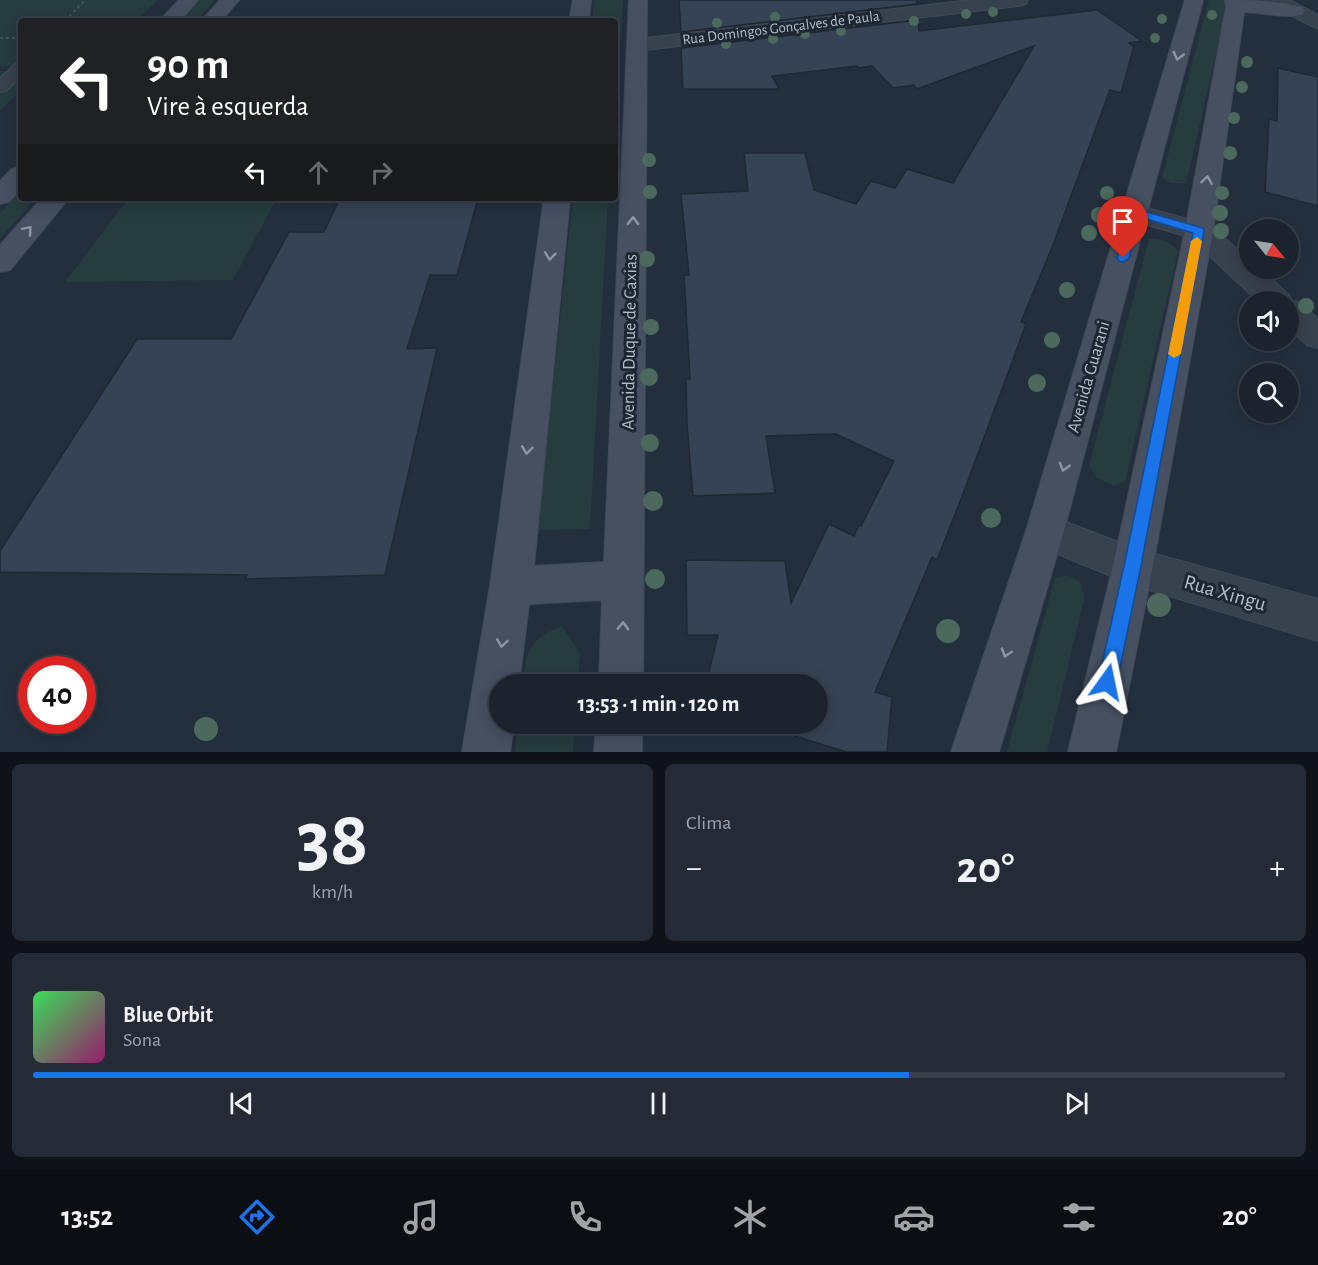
<!DOCTYPE html>
<html lang="pt">
<head>
<meta charset="utf-8">
<style>
	body { margin:0; font-family:"Alegreya Sans",sans-serif; background:#242b36; color:#f1f3f6; height:100vh; display:flex; flex-direction:column; font-size:22px; white-space:nowrap }
	* { box-sizing:border-box; margin:0 }
	p { font-size:20px; color:#a0a4aa }
	.icon { flex:none; width:33px; height:33px; fill:none; stroke:currentColor; stroke-width:2; stroke-linecap:round; stroke-linejoin:round }
	.map { position:relative; height:752px; overflow:hidden }
	.sheet { display:flex; flex-direction:column; gap:12px; padding:12px; background:#0f1319; flex:1 }
	.sheet>* { flex:none }
	.top-card { position:absolute; left:18px; top:18px; width:600px; height:183px; border-radius:6px; box-shadow:0 3px 15px #0003,0 0 0 2px #39404a; background:#202124; color:#fff; overflow:hidden }
	.needle { width:39px; rotate:120deg }
	.tools { position:absolute; left:1239px; top:219px; display:grid; gap:12px }
	.tools a { display:grid; place-items:center; width:60px; height:60px; border-radius:50%; background:#1b232e; box-shadow:0 3px 15px #0003,0 0 0 2px #39404a; font-size:30px }
	.speed { position:absolute; left:18px; top:656px; display:flex; gap:12px; font-size:30px; font-weight:700; text-align:center }
	.speed>* { display:grid; place-content:center; width:78px; height:78px; border-radius:50%; background:#1b232e; box-shadow:0 3px 15px #0003,0 0 0 2px #39404a; line-height:1 }
	.speed .limit { border:9px solid #d22; background:#fff; color:#111 }
	.pin { position:absolute; display:grid; place-items:center; width:51px; height:51px; color:#fff; margin:-62px -26px; border-radius:50% 50% 50% 0; rotate:-45deg; box-shadow:0 0 6px #0007 }
	.pin .icon { rotate:45deg }
	.me { position:absolute; width:66px; margin:-33px; rotate:12deg; stroke-linejoin:round; filter:drop-shadow(0 0 4px #0008) }
	.turn { display:flex; align-items:center; gap:21px; height:126px; padding:0 30px; font-size:27px }
	.turn .icon { width:78px; height:78px; stroke-width:2.5 }
	.turn b { display:block; font-size:42px; line-height:51px }
	.lanes { display:flex; align-items:center; height:57px; padding:0 30px; background:#0003; justify-content:center; gap:30px; direction:ltr }
	.lanes .off { opacity:.35 }
	.big { font-size:45px; font-weight:700; line-height:1.1 }
	.sheet .tile { flex:1; display:flex; flex-direction:column; justify-content:center; gap:9px; min-width:0; padding:0 21px; border-radius:9px; background:#242b36 }
	.sheet .dial { align-items:center; gap:0 }
	.dial b { font-size:78px; line-height:1 }
	.song { display:flex; align-items:center; gap:18px }
	.cover { width:72px; height:72px; border-radius:9px; background:linear-gradient(135deg,hsl(130 70% 55%),hsl(320 70% 35%)) }
	.played { height:6px; border-radius:3px; background:linear-gradient(90deg,#1a73e8 70%,#39404a 70%) }
	.keys { display:flex; justify-content:space-around; direction:ltr }
	.heat { display:flex; justify-content:space-between; align-items:center; font-size:33px; direction:ltr }
	.sheet .tiles { flex:1; display:grid; gap:12px; grid-template-columns:1fr 1fr }
	.tile:last-child { grid-column:span 2 }
	.trip { position:absolute; left:489px; top:674px; width:339px; height:60px; border-radius:30px; background:#1b232e; box-shadow:0 3px 15px #0003,0 0 0 2px #39404a; font-weight:700; line-height:60px; text-align:center }
	.dock { display:flex; height:96px; justify-content:space-around; align-items:center; background:#0b0e12; color:#a0a4aa }
	.dock .icon { width:42px; height:42px }
	.dock .active { color:#1a73e8 }
	.dock b { font-size:27px; color:#f1f3f6 }
	.map>svg:first-child { display:block }
</style>
</head>
<body>
<div class="map">
<svg width="1318" height="752" viewBox="0 0 1318 752">
	<rect width="100%" height="100%" fill="#242f3e"/>
	<g fill="#263c3f">
		<polygon points="0,0 158,0 136,21 21,21 21,66 0,66"/>
		<polygon points="199,0 215,0 196,21 179,21"/>
		<polygon points="594,0 623,0 621,39 615,39 615,21 592,21"/>
		<polygon points="1209,0 1229,0 1186,183 1171,183 1162,178"/>
		<polygon points="0,71 21,71 21,91 0,110"/>
		<polygon points="21,191 21,198 36,198 0,238 0,213"/>
		<polygon points="129,198 277,198 233,280 65,282"/>
		<polygon points="573,198 608,198 590,529 537,530"/>
		<path d="M1149 239C1162 238 1169 242 1178 251L1125 482 1113 486 1096 477 1089 466Z"/>
		<polygon points="1067,575 1079,581 1085,596 1047,752 1007,752 1055,578"/>
		<path d="M562 626 580 653 578 684H522C526 651 530 638 562 626Z"/>
		<polygon points="518,723 575,723 573,752 515,752"/>
	</g>
	<g fill="#364354" stroke="#1f2835" stroke-width="1.5">
		<polygon points="679,0 917,0 917,4 681,32"/>
		<polygon points="1097,10 1142,41 1129,43 1134,46 1121,93 1110,90 1053,245 1021,322 1026,324 1014,357 961,499 937,560 932,557 875,692 892,697 887,752 847,752 752,723 818,723 818,684 706,684 718,635 687,635 686,560 785,561 791,603 829,524 854,536 859,525 861,526 894,461 836,434 766,436 775,493 693,496 687,424 686,379 690,379 684,275 689,275 681,194 748,191 744,153 805,153 814,190 856,204 871,181 895,188 907,169 953,183 1034,46 917,89 914,85 893,88 872,66 859,68 857,66 772,76 779,89 683,89 681,48 918,20 919,31"/>
		<polygon points="1278,68 1318,77 1318,206 1265,192 1269,119 1277,121"/>
		<polygon points="340,198 478,198 457,275 430,275 407,349 437,348 385,575 245,579 247,575 0,572 0,551 137,339 231,339 289,232 324,232"/>
	</g>
	<g fill="none" stroke-linecap="round" stroke-linejoin="round">
		<defs>
			<polygon id="lane" points="21,62 21,76 6,91 0,92 0,78 15,64"/>
			<g id="street">
				<polygon points="971,0 1028,0 1026,4 1019,6 637,51 630,49 627,45 630,41 637,39"/>
				<polygon points="1266,0 1289,0 1318,15 1318,29 1268,4"/>
				<polygon points="1136,205 1209,225 1250,260 1250,268 1259,268 1289,295 1292,301 1299,302 1318,319 1318,348 1307,345 1288,328 1288,302 1259,302 1189,237 1127,219 1123,213 1127,207"/>
				<polygon points="1045,514 1134,548 1318,599 1318,641 1133,585 1031,543 1026,531 1031,519"/>
			</g>
			<g id="secondary">
				<polygon points="179,0 198,0 180,21 159,21"/>
				<polygon points="220,0 239,0 221,21 201,21"/>
				<polygon points="573,0 591,0 589,21 569,21"/>
				<polygon points="629,0 647,0 643,684 599,684 602,600 529,604 519,684 500,684 500,723 514,723 510,752 462,752 490,586 544,198 570,198 534,566 604,562"/>
				<polygon points="1185,0 1203,0 1064,531 999,752 951,752 1026,531"/>
				<path d="M1225 0C1250 0 1276 1 1302 7L1305 11 1302 15C1284 19 1262 12 1244 12L1213 231 1153 566 1116 752H1068L1113 566 1185 231 1226 7Z"/>
				<polygon points="21,166 21,189 9,202 0,204 0,181 12,169"/>
				<polygon points="42,198 69,198 10,270 0,272 0,245"/>
				<polygon points="596,723 642,723 642,752 594,752"/>
			</g>
		</defs>
		<use href="#lane" stroke="#414a57" stroke-width="2"/>
		<use href="#street" stroke="#414a57" stroke-width="2"/>
		<use href="#secondary" stroke="#414a57" stroke-width="2"/>
		<g stroke="#3f5557" stroke-width="2" stroke-dasharray="3 3" stroke-linecap="butt">
			<polyline points="65,21 85,0"/>
			<polyline points="0,38 21,38"/>
		</g>
		<use href="#lane" fill="#38414e" fill-rule="evenodd"/>
		<use href="#street" fill="#38414e" fill-rule="evenodd"/>
		<use href="#secondary" fill="#465061" fill-rule="evenodd"/>
	</g>
	<g fill="#4b6a5d">
		<circle cx="993" cy="12" r="5"/>
		<circle cx="966" cy="14" r="5"/>
		<circle cx="1212" cy="15" r="5"/>
		<circle cx="775" cy="17" r="5"/>
		<circle cx="1162" cy="19" r="5"/>
		<circle cx="914" cy="21" r="5"/>
		<circle cx="717" cy="23" r="5"/>
		<circle cx="841" cy="31" r="5"/>
		<circle cx="805" cy="34" r="5"/>
		<circle cx="1155" cy="38" r="5"/>
		<circle cx="773" cy="39" r="5"/>
		<circle cx="726" cy="44" r="5"/>
		<circle cx="1247" cy="62" r="6"/>
		<circle cx="1242" cy="87" r="6"/>
		<circle cx="1234" cy="118" r="6"/>
		<circle cx="1230" cy="153" r="7"/>
		<circle cx="649" cy="160" r="7"/>
		<circle cx="650" cy="192" r="7"/>
		<circle cx="1107" cy="193" r="7"/>
		<circle cx="1222" cy="193" r="7"/>
		<circle cx="1220" cy="213" r="8"/>
		<circle cx="1099" cy="215" r="8"/>
		<circle cx="1221" cy="231" r="8"/>
		<circle cx="1089" cy="233" r="8"/>
		<circle cx="647" cy="259" r="8"/>
		<circle cx="1067" cy="290" r="8"/>
		<circle cx="1306" cy="306" r="8"/>
		<circle cx="651" cy="327" r="8"/>
		<circle cx="1052" cy="340" r="8"/>
		<circle cx="649" cy="377" r="9"/>
		<circle cx="1037" cy="383" r="9"/>
		<circle cx="650" cy="443" r="9"/>
		<circle cx="653" cy="501" r="10"/>
		<circle cx="991" cy="518" r="10"/>
		<circle cx="655" cy="579" r="10"/>
		<circle cx="1159" cy="605" r="12"/>
		<circle cx="948" cy="631" r="12"/>
		<circle cx="206" cy="729" r="12"/>
	</g>
	<defs><path id="oneway-chevron" d="M-2-3.5L2.5 0L-2 3.5" fill="none" stroke-width="1.6" stroke-linecap="round" stroke-linejoin="round" transform="scale(1.5)"/></defs>
	<g stroke="#8e96a5">
		<use href="#oneway-chevron" transform="translate(1178 56) rotate(105)"/>
		<use href="#oneway-chevron" transform="translate(1207 180) rotate(-81)"/>
		<use href="#oneway-chevron" transform="translate(633 221) rotate(-89)"/>
		<use href="#oneway-chevron" transform="translate(28 230) rotate(-49)"/>
		<use href="#oneway-chevron" transform="translate(550 256) rotate(97)"/>
		<use href="#oneway-chevron" transform="translate(527 450) rotate(97)"/>
		<use href="#oneway-chevron" transform="translate(1064 467) rotate(106)"/>
		<use href="#oneway-chevron" transform="translate(623 626) rotate(-88)"/>
		<use href="#oneway-chevron" transform="translate(502 643) rotate(98)"/>
		<use href="#oneway-chevron" transform="translate(1006 653) rotate(108)"/>
	</g>
	<polygon fill="#1a73e8" stroke="#114b97" stroke-width="1.5" points="1136,209 1203,228 1204,231 1141,566 1117,682 1114,689 1107,692 1101,689 1098,682 1124,566 1193,233 1140,217 1129,258 1123,262 1119,261 1117,258 1131,213"/>
	<polygon fill="#f59e0b" points="1197,237 1202,241 1181,354 1174,358 1168,354 1191,241"/>
	<g text-anchor="middle" dominant-baseline="central" stroke-width="6" stroke-linejoin="round" paint-order="stroke">
		<g font-size="15" fill="#b4bcc9" stroke="#1d2633">
			<text transform="translate(781 28) rotate(-7)">Rua Domingos Gonçalves de Paula</text>
		</g>
		<g font-size="18" fill="#b4bcc9" stroke="#1d2633">
			<text transform="translate(630 342) rotate(-89)">Avenida Duque de Caxias</text>
			<text transform="translate(1089 377) rotate(-74)">Avenida Guarani</text>
		</g>
		<g font-size="21" fill="#b4bcc9" stroke="#1d2633">
			<text transform="translate(1225 593) rotate(16)">Rua Xingu</text>
		</g>
	</g>
</svg>
<div class="tools">
<a><svg class="needle" viewBox="-14 -14 28 28"><path d="M0-13l5 13h-10z" fill="#e53935"/><path d="M0 13l5-13h-10z" fill="#a0a4aa"/></svg></a>
<a><svg class="icon" aria-label="sound" viewBox="0 0 24 24"><path d="M4 9h4l5-4v14l-5-4H4zM17 9q2 3 0 6"/></svg></a>
<a><svg class="icon" aria-label="search" viewBox="0 0 24 24"><circle cx="10" cy="10" r="6"/><path d="M15 15l6 6"/></svg></a>
</div>
<div class="speed"><div class="limit">40</div></div>
<div class="pin" style="left:1123px;top:258px;background:#d93025"><svg class="icon" aria-label="arrive" viewBox="0 0 24 24"><path d="M6 21V4h12l-3 4 3 4H6"/></svg></div>
<svg class="me" style="left:1107px;top:682px" viewBox="-20 -20 40 40"><path d="M0-17L14 15 0 8-14 15z" fill="#1a73e8" stroke="#fff" stroke-width="4"/></svg>
<div class="trip">13:53 · 1 min · 120 m</div>
<div class="top-card">
<div class="turn"><svg class="icon" aria-label="left" viewBox="0 0 24 24"><path d="M17 20v-9H6M10 6l-5 5 5 5"/></svg><div><b>90 m</b>Vire à esquerda</div></div>
<div class="lanes"><svg class="icon" aria-label="left" viewBox="0 0 24 24"><path d="M17 20v-9H6M10 6l-5 5 5 5"/></svg><svg class="icon off" aria-label="ahead" viewBox="0 0 24 24"><path d="M12 20V5M6 11l6-6 6 6"/></svg><svg class="icon off" aria-label="right" viewBox="0 0 24 24"><path d="M7 20v-9h11M14 6l5 5-5 5"/></svg></div>
</div>
</div>
<section class="sheet">
<div class="tiles">
<div class="tile dial"><b>38</b><p>km/h</p></div>
<div class="tile"><p>Clima</p>
<div class="heat"><a>−</a><b class="big">20°</b><a>+</a></div>
</div>
<div class="tile">
<div class="song"><i class="cover"></i><div><b>Blue Orbit</b><p>Sona</p></div></div>
<div class="played"></div>
<div class="keys"><svg class="icon" aria-label="previous" viewBox="0 0 24 24"><path d="M18 5L8 12l10 7zM5 5v14"/></svg><svg class="icon" aria-label="pause" viewBox="0 0 24 24"><path d="M8 5v14M16 5v14"/></svg><svg class="icon" aria-label="next" viewBox="0 0 24 24"><path d="M6 5l10 7-10 7zM19 5v14"/></svg></div>
</div>
</div>
</section>
<nav class="dock">
<b>13:52</b>
<svg class="icon active" aria-label="directions" viewBox="0 0 24 24"><path d="M12 3l9 9-9 9-9-9zM9 14v-3h6M13 9l2 2-2 2"/></svg>
<svg class="icon" aria-label="music" viewBox="0 0 24 24"><path d="M9 18V5l10-2v13"/><circle cx="6" cy="18" r="3"/><circle cx="16" cy="16" r="3"/></svg>
<svg class="icon" aria-label="phone" viewBox="0 0 24 24"><path d="M5 4h4l2 5-3 2q2 4 5 5l2-3 5 2v4C11 20 4 13 5 4z"/></svg>
<svg class="icon" aria-label="climate" viewBox="0 0 24 24"><path d="M12 3v18M4 7l16 10M4 17L20 7"/></svg>
<svg class="icon" aria-label="car" viewBox="0 0 24 24"><path d="M5 17H2v-5l4-1 3-4h7l3 4 3 1v5h-3M9 17h6M6 11h13"/><circle cx="7" cy="17" r="2"/><circle cx="17" cy="17" r="2"/></svg>
<svg class="icon" aria-label="filters" viewBox="0 0 24 24"><path d="M4 7h16M4 17h16"/><circle cx="9" cy="7" r="2"/><circle cx="15" cy="17" r="2"/></svg>
<b>20°</b>
</nav>
</body>
</html>
